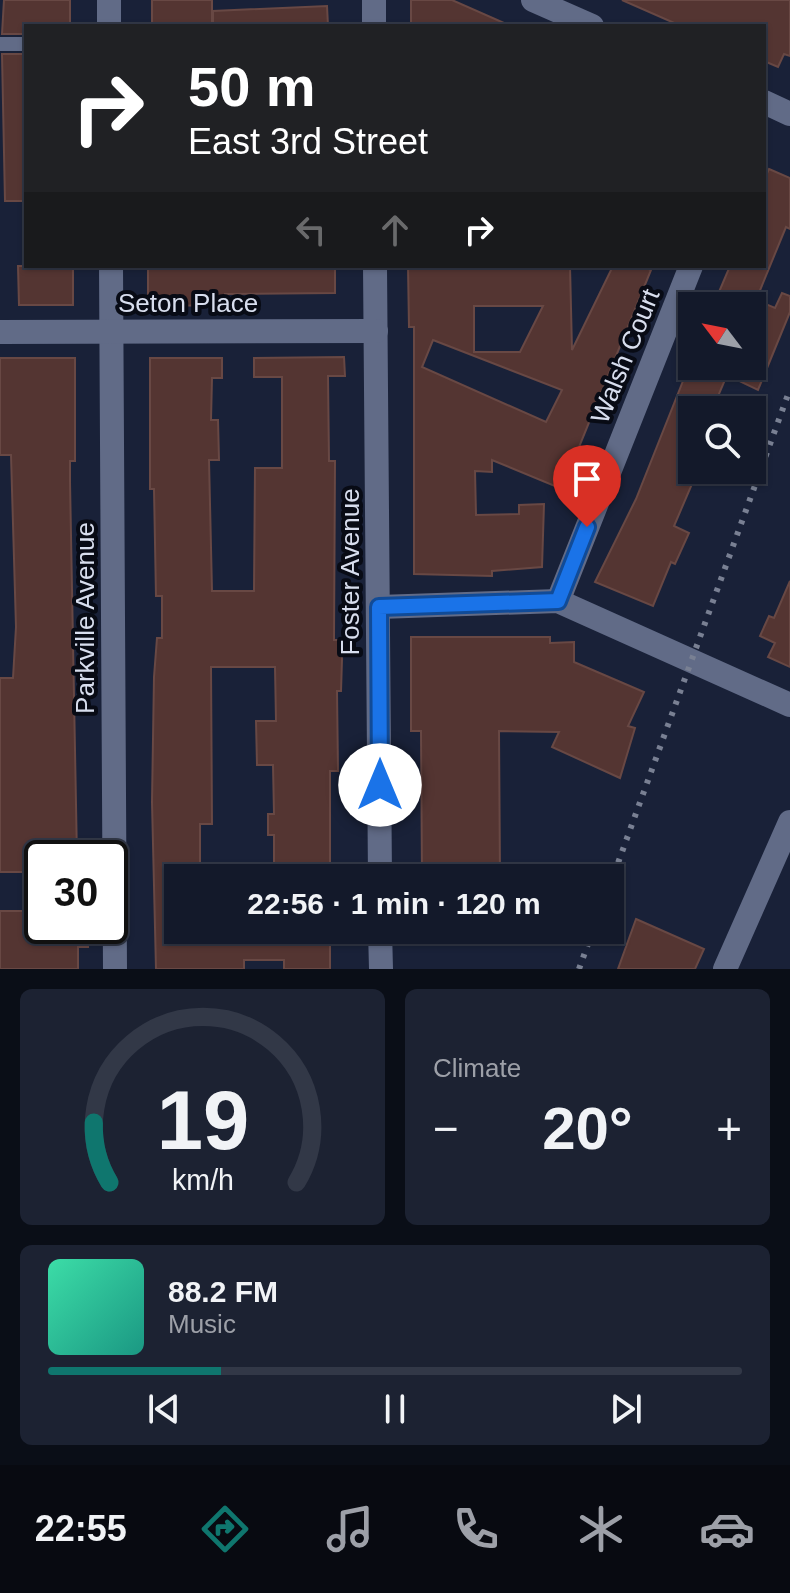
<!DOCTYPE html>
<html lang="en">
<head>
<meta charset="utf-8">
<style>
	body { margin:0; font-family:Arial,sans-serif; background:#1c2232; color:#f1f3f6; height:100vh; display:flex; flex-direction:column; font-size:30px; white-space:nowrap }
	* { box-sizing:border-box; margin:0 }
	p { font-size:26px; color:#9da0a8 }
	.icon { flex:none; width:44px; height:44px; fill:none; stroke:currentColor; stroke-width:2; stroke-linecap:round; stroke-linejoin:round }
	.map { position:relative; height:969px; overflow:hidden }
	.drawer { display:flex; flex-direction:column; gap:20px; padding:20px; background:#0a0e17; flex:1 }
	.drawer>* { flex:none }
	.guide { position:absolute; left:24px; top:24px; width:742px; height:244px; border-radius:0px; box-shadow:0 2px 6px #0004,0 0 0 2px #323847; background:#202124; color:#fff; overflow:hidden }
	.needle { width:52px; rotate:302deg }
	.fabs { position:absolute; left:678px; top:292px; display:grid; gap:16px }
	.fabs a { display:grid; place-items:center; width:88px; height:88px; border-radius:0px; background:#13192a; box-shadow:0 2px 6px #0004,0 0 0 2px #323847; font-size:40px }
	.speed { position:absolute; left:24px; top:840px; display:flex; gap:16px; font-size:40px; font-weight:700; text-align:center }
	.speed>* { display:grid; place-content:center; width:104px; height:104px; border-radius:50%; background:#13192a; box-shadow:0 2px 6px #0004,0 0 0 2px #323847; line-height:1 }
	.speed .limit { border:4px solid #111; border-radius:12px; background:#fff; color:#111 }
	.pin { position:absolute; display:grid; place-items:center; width:68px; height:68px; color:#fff; margin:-82px -34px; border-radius:50% 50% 50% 0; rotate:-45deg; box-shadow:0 0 8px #0007 }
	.pin .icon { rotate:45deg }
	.me { position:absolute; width:88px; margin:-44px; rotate:0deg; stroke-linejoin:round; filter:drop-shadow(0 0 6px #0008) }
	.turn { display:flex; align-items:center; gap:28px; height:168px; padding:0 32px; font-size:36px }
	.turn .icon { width:104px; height:104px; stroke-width:2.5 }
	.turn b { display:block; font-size:56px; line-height:68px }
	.lanes { display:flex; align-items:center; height:76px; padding:0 32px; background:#0003; justify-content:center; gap:40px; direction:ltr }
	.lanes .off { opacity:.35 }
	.big { font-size:60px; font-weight:700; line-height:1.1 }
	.drawer .tile { flex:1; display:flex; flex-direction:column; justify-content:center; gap:12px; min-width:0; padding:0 28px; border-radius:12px; background:#1c2232 }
	.drawer .dial { align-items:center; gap:0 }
	.dial svg { height:208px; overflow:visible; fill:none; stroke:#323847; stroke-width:7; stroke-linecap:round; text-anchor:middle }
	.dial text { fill:#f1f3f6; stroke:none }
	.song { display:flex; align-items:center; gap:24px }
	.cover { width:96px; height:96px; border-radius:12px; background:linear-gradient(135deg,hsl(160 70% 55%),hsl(170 70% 35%)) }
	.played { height:8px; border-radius:4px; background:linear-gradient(90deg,#0f766e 25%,#323847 25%) }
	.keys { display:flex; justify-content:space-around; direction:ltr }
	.heat { display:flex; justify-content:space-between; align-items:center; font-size:44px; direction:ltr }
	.drawer .tiles { flex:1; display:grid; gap:20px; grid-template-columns:1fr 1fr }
	.tile:last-child { grid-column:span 2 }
	.trip { position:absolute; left:164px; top:864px; width:460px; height:80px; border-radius:0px; background:#13192a; box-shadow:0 2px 6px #0004,0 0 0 2px #323847; font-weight:700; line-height:80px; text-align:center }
	.dock { display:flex; height:128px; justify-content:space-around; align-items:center; background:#080a11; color:#9da0a8 }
	.dock .icon { width:56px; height:56px }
	.dock .selected { color:#0f766e }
	.dock b { font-size:36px; color:#f1f3f6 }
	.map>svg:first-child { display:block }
</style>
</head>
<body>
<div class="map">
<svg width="790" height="969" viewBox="0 0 790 969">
	<rect width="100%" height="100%" fill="#192138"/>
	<g fill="#543532" stroke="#684844" stroke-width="2" fill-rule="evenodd">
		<polygon points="4,0 70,0 70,26 26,26 26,34 2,34"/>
		<rect x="152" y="0" width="60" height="26"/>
		<polygon points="411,0 452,0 511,26 411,26"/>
		<polygon points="622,0 790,0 790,56 784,54 778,67 764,61 764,26 681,26"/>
		<polygon points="327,6 328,26 213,26 213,11"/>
		<polygon points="2,54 26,54 26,201 5,201"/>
		<polygon points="769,169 790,178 790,229 786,227 756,300 775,308 782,293 790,296 790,312 758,390 727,375 713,408 692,399 692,470 698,470 674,526 689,533 675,564 671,562 653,606 595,582 636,499 689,366 752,366 752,356 760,339 752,335 752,306 713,306 730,266 764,266 764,180"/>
		<polygon points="18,266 73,266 73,305 19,305"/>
		<polygon points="148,266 335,266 335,293 225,294 225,306 148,305"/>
		<path d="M408 266H570L572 350 613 266H641L651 270 562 489 492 460V472L475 471 476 515 519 514V505L544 504 542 567 492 571V576L414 574V327H409ZM474 306H543L520 352H474ZM433 340 562 390 546 422 422 367Z"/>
		<polygon points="344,357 345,376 328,376 329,461 335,461 334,640 341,640 342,659 341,691 337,691 338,771 330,771 330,878 294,878 294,871 274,871 274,835 268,835 268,814 274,814 273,765 257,765 256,721 276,721 275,667 211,667 212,824 200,824 200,878 178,878 178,933 243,930 244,940 283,940 283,930 330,930 330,969 284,969 284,960 244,960 244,969 156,969 152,802 154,677 157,638 162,638 162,596 156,596 154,489 150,489 150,358 222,358 222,378 212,378 211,420 218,420 219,460 209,460 212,591 254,591 255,468 282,468 282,377 254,377 254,358"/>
		<polygon points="0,358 75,358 75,461 70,461 70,482 77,858 42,858 42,872 0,872 0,678 13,678 16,627 11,455 0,455"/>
		<polygon points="790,581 790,667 768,657 775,643 760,636 769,616 774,618"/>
		<polygon points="411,637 550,637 550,643 574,642 574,662 644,692 628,726 635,728 620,778 552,747 559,732 499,731 500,878 422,878 421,731 411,731"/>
		<polygon points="0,911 42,911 42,926 88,926 88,947 78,947 78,969 0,969"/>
		<polygon points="636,919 704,949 695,969 618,969"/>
	</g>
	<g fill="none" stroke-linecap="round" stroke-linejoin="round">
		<polyline stroke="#616b87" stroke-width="14" points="0,44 26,44"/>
		<g stroke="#616b87" stroke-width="24">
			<polyline points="109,0 109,26"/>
			<polyline points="374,0 374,26"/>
			<polyline points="533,0 592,26"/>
			<polyline points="764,102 790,114"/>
			<polyline points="111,266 115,969"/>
			<polyline points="375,266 380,878"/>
			<polyline points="0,332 376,331"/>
			<polyline points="558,601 691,266"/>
			<polyline points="379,607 558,601 790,705"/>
			<polyline points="380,930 381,969"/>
			<polyline points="725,969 790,822"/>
		</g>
		<g stroke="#798093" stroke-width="6" stroke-dasharray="4 8" stroke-linecap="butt">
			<polyline points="610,885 790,389"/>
			<polyline points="579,969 593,930"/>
		</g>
	</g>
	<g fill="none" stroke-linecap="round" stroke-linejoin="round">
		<defs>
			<polyline id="route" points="380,785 379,607 558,601 587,527"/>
		</defs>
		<use href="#route" stroke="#114b97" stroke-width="20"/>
		<use href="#route" stroke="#1a73e8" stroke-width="14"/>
	</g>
	<g text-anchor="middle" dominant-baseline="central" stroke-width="8" stroke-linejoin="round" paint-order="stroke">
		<g font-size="26" fill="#d8deee" stroke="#080b15">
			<text x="188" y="303">Seton Place</text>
			<text transform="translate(625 356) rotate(-68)">Walsh Court</text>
			<text transform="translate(350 572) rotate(-90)">Foster Avenue</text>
			<text transform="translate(85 618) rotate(-90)">Parkville Avenue</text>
		</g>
	</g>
</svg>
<div class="fabs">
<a><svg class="needle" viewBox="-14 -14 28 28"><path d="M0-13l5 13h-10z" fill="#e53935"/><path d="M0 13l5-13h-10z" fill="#9da0a8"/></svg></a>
<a><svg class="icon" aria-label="search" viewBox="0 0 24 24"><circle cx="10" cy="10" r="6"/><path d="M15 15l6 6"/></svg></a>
</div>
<div class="speed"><div class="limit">30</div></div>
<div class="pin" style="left:587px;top:527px;background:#d93025"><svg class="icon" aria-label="arrive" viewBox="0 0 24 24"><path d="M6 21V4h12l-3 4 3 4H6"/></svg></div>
<svg class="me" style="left:380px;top:785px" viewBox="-20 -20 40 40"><circle r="19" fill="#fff"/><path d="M0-13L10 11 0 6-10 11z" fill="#1a73e8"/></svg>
<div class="trip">22:56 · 1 min · 120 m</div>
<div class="guide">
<div class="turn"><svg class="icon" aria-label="right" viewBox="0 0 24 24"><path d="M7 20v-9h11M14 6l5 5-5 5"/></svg><div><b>50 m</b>East 3rd Street</div></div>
<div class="lanes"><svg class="icon off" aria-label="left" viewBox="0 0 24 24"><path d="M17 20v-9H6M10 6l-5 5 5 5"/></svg><svg class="icon off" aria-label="ahead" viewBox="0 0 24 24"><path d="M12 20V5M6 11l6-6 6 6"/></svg><svg class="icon" aria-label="right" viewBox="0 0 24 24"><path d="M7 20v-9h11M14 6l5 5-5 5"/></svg></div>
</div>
</div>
<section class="drawer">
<div class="tiles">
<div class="tile dial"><svg viewBox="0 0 100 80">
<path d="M14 69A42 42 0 1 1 86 69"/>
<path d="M14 69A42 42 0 0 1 8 46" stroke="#0f766e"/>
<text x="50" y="56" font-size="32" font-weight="700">19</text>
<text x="50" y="72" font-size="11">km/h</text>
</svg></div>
<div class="tile"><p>Climate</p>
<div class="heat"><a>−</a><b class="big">20°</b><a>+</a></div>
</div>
<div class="tile">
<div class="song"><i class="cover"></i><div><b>88.2 FM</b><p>Music</p></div></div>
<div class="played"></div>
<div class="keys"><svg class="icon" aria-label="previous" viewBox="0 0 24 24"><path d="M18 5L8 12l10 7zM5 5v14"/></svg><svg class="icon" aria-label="pause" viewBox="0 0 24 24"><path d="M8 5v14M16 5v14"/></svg><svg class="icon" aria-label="next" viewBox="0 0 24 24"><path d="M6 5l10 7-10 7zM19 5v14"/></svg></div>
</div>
</div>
</section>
<nav class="dock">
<b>22:55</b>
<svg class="icon selected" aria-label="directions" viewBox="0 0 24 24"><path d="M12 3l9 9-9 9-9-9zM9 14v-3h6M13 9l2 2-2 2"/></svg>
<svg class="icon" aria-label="music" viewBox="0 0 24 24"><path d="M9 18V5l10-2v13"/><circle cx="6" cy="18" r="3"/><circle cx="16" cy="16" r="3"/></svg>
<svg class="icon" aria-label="phone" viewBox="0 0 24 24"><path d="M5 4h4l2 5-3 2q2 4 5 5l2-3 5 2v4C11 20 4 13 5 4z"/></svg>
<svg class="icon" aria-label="climate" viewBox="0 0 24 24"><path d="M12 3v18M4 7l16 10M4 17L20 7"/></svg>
<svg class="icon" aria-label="car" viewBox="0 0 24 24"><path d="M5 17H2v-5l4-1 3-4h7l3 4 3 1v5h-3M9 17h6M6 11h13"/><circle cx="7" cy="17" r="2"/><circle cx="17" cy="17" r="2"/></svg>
</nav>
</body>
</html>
